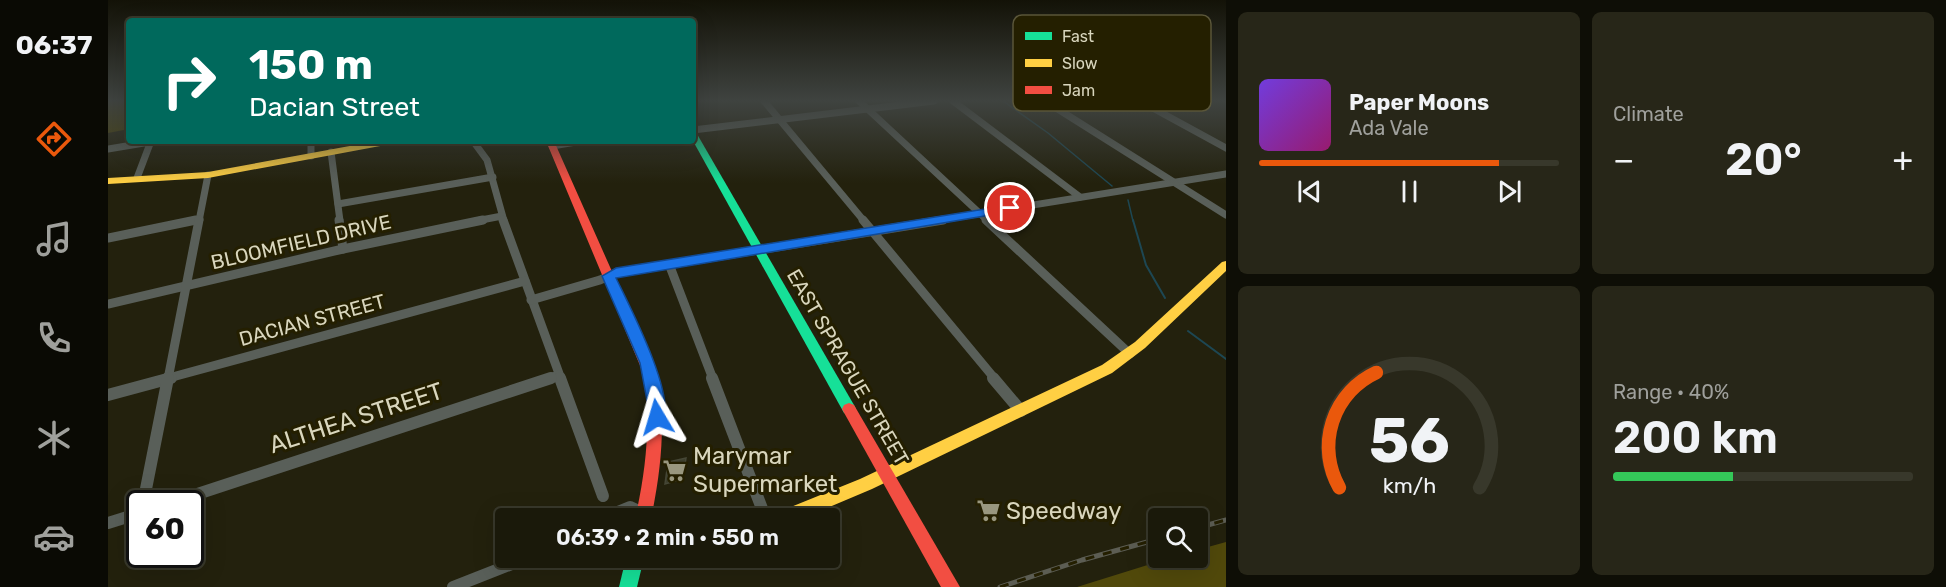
<!DOCTYPE html>
<html lang="en">
<head>
<meta charset="utf-8">
<style>
	body { margin:0; font-family:Rubik,sans-serif; background:#272618; color:#f1f3f6; height:100vh; display:flex; flex-direction:column; font-size:22px; white-space:nowrap }
	* { box-sizing:border-box; margin:0 }
	p { font-size:20px; color:#9fa09c }
	.icon { flex:none; width:33px; height:33px; fill:none; stroke:currentColor; stroke-width:2; stroke-linecap:round; stroke-linejoin:round }
	.map { position:relative; flex:1; overflow:hidden }
	.side { display:flex; flex-direction:column; gap:12px; padding:12px; background:#0e0e06; width:720px }
	.side>* { flex:none }
	.top-card { position:absolute; left:18px; top:18px; width:570px; height:126px; border-radius:6px; box-shadow:0 6px 24px #0002,0 0 0 2px #38382b; background:#00695c; color:#fff; overflow:hidden }
	.tools { position:absolute; left:1040px; top:508px; display:grid; gap:12px }
	.tools a { display:grid; place-items:center; width:60px; height:60px; border-radius:6px; background:#1a190a; box-shadow:0 6px 24px #0002,0 0 0 2px #38382b; font-size:30px }
	.speed { position:absolute; left:18px; top:490px; display:flex; gap:12px; font-size:30px; font-weight:700; text-align:center }
	.speed>* { display:grid; place-content:center; width:78px; height:78px; border-radius:50%; background:#1a190a; box-shadow:0 6px 24px #0002,0 0 0 2px #38382b; line-height:1 }
	.speed .limit { border:3px solid #111; border-radius:9px; background:#fff; color:#111 }
	.pin { position:absolute; display:grid; place-items:center; width:51px; height:51px; color:#fff; margin:-26px; border:3px solid #fff; border-radius:50%; box-shadow:0 2px 6px #0007 }
	.me { position:absolute; width:66px; margin:-33px; rotate:353deg; stroke-linejoin:round; filter:drop-shadow(0 0 4px #0008) }
	.turn { display:flex; align-items:center; gap:21px; height:126px; padding:0 24px; font-size:27px }
	.turn .icon { width:78px; height:78px; stroke-width:2.5 }
	.turn b { display:block; font-size:42px; line-height:51px }
	.big { font-size:45px; font-weight:600; line-height:1.1 }
	.side .tile { flex:1; display:flex; flex-direction:column; justify-content:center; gap:9px; min-width:0; padding:0 21px; border-radius:9px; background:#272618 }
	.side .dial { align-items:center; gap:0 }
	.dial svg { height:156px; overflow:visible; fill:none; stroke:#38382b; stroke-width:7; stroke-linecap:round; text-anchor:middle }
	.dial text { fill:#f1f3f6; stroke:none }
	.song { display:flex; align-items:center; gap:18px }
	.cover { width:72px; height:72px; border-radius:9px; background:linear-gradient(135deg,hsl(260 70% 55%),hsl(320 70% 35%)) }
	.played { height:6px; border-radius:3px; background:linear-gradient(90deg,#ea580c 80%,#38382b 80%) }
	.keys { display:flex; justify-content:space-around; direction:ltr }
	.heat { display:flex; justify-content:space-between; align-items:center; font-size:33px; direction:ltr }
	.charge { height:9px; border-radius:4px; background:linear-gradient(90deg,#34c759 40%,#38382b 0) }
	.side .tiles { flex:1; display:grid; gap:12px; grid-template-columns:repeat(2,1fr) }
	.trip { position:absolute; left:387px; top:508px; width:345px; height:60px; border-radius:6px; background:#1a190a; box-shadow:0 6px 24px #0002,0 0 0 2px #38382b; font-weight:600; line-height:60px; text-align:center }
	main { display:flex; flex:1; min-height:0 }
	.tab-bar { display:flex; flex-direction:column; width:108px; justify-content:space-around; align-items:center; background:#0a0a04; color:#9fa09c }
	.tab-bar .icon { width:42px; height:42px }
	.tab-bar .on { color:#ea580c }
	.tab-bar b { font-size:27px; color:#f1f3f6 }
	.map>svg:first-child { display:block }
</style>
</head>
<body>
<main>
<nav class="tab-bar">
<b>06:37</b>
<svg class="icon on" aria-label="directions" viewBox="0 0 24 24"><path d="M12 3l9 9-9 9-9-9zM9 14v-3h6M13 9l2 2-2 2"/></svg>
<svg class="icon" aria-label="music" viewBox="0 0 24 24"><path d="M9 18V5l10-2v13"/><circle cx="6" cy="18" r="3"/><circle cx="16" cy="16" r="3"/></svg>
<svg class="icon" aria-label="phone" viewBox="0 0 24 24"><path d="M5 4h4l2 5-3 2q2 4 5 5l2-3 5 2v4C11 20 4 13 5 4z"/></svg>
<svg class="icon" aria-label="climate" viewBox="0 0 24 24"><path d="M12 3v18M4 7l16 10M4 17L20 7"/></svg>
<svg class="icon" aria-label="car" viewBox="0 0 24 24"><path d="M5 17H2v-5l4-1 3-4h7l3 4 3 1v5h-3M9 17h6M6 11h13"/><circle cx="7" cy="17" r="2"/><circle cx="17" cy="17" r="2"/></svg>
</nav>
<div class="map">
<svg width="1118" height="587" viewBox="0 0 1118 587">
	<rect width="100%" height="100%" fill="#23210d"/>
	<polygon fill="#4c4405" points="0,101 21,101 21,129 0,133"/>
	<polygon fill="#51490b" points="1118,542 1118,587 969,587 1062,558 1089,558 1089,550"/>
	<g fill="none" stroke-linecap="round" stroke-linejoin="round">
		<g stroke="#1d4753" stroke-width="1.5">
			<polyline points="895,101 940,133 1004,186"/>
			<polyline points="1020,200 1025,221"/>
		</g>
		<g stroke="#1d4753" stroke-width="2">
			<polyline points="1025,220 1038,265 1057,298"/>
			<polyline points="1080,331 1118,359"/>
		</g>
	</g>
	<polygon fill="#3c3e2c" stroke="#464736" stroke-width="1.5" points="578,458 575,479 557,484 560,462"/>
	<g fill="none" stroke-linecap="round" stroke-linejoin="round">
		<g stroke="#595f59" stroke-width="7">
			<polyline points="656,101 756,221"/>
			<polyline points="751,101 880,221"/>
			<polyline points="845,101 972,197"/>
			<polyline points="937,101 1118,215"/>
			<polyline points="1032,101 1118,148"/>
			<polyline points="585,130 826,101"/>
			<polyline points="203,141 203,156"/>
			<polyline points="365,141 379,160 396,221"/>
			<polyline points="444,146 474,141"/>
			<polyline points="0,149 48,141"/>
			<polyline points="223,152 232,221"/>
			<polyline points="29,178 43,141"/>
			<polyline points="230,204 385,177"/>
			<polyline points="81,221 92,219"/>
			<polyline points="91,221 100,175"/>
			<polyline points="368,221 394,216"/>
			<polyline points="826,221 1118,174"/>
		</g>
		<g stroke="#595f59" stroke-width="9">
			<polyline points="231,220 235,249"/>
			<polyline points="395,220 453,379"/>
			<polyline points="755,220 887,379"/>
			<polyline points="878,220 1022,354"/>
			<polyline points="0,238 88,220"/>
			<polyline points="561,264 605,379"/>
			<polyline points="423,300 492,280 508,273 835,220"/>
			<polyline points="0,304 235,249 375,220"/>
			<polyline points="57,379 417,281"/>
			<polyline points="60,379 91,220"/>
			<polyline points="438,379 451,375"/>
		</g>
		<g stroke="#595f59" stroke-width="12">
			<polyline points="452,378 495,496"/>
			<polyline points="604,378 658,519"/>
			<polyline points="885,378 913,411"/>
			<polyline points="0,395 63,378"/>
			<polyline points="35,504 60,378"/>
			<polyline points="59,504 443,378"/>
			<polyline points="493,519 522,507 537,514"/>
			<polyline points="0,523 32,513"/>
			<polyline points="345,587 419,558"/>
		</g>
		<g fill="#16e098" fill-rule="evenodd">
			<polygon points="585,131 589,134 746,405 748,409 746,413 741,415 736,413 585,141"/>
			<polygon points="537,506 573,513 575,519 531,519 529,514 531,508"/>
			<polygon points="518,558 536,558 529,587 511,587"/>
		</g>
		<g fill="#ffcf43" fill-rule="evenodd">
			<polygon points="269,141 287,141 283,144 100,178 0,184 0,178 100,172"/>
			<polygon points="1118,261 1118,271 1037,348 1004,373 764,489 693,519 666,519 668,513 752,479 994,365 1027,342 1114,262"/>
		</g>
		<g fill="#f24e42" fill-rule="evenodd">
			<path d="M438 141H446L550 375C558 424 553 471 543 519H527C538 471 543 424 536 375Z"/>
			<polygon points="741,403 746,405 852,587 833,587 734,409 736,405"/>
		</g>
		<defs>
			<g id="rail">
				<polyline points="1089,528 1118,520"/>
				<polyline points="892,587 974,560 1050,539"/>
			</g>
		</defs>
		<use href="#rail" stroke="#5c5d53" stroke-width="5"/>
		<use href="#rail" stroke="#241f00" stroke-width="3" stroke-dasharray="9" stroke-linecap="butt"/>
	</g>
	<linearGradient id="sky" x2="0" y2="1"><stop stop-color="#131207"/><stop offset="0.55" stop-color="#3f4340"/><stop offset="1" stop-color="#3f4340" stop-opacity="0"/></linearGradient>
	<rect width="1118" height="183" fill="url(#sky)"/>
	<path fill="#1a73e8" stroke="#114b97" stroke-width="1.5" d="M902 205 906 206V211L508 278C521 305 568 395 555 422L549 424 543 422 532 363 494 276 508 268Z"/>
	<defs>
		<symbol id="supermarket-bare" viewBox="-9 -9 18 18"><path d="M-6-5.5h2.5l.6 2H6L4.5 2H-2.5L-4.4-4H-6ZM-1.5 3.2a1.3 1.3 0 1 0 .1 0ZM3 3.2a1.3 1.3 0 1 0 .1 0Z" fill="#99977f" stroke="#241f00" stroke-width="2.5" paint-order="stroke"/></symbol>
	</defs>
	<g fill-rule="evenodd">
		<use href="#supermarket-bare" x="550" y="454" width="33" height="33"/>
		<use href="#supermarket-bare" x="864" y="494" width="33" height="33"/>
	</g>
	<g text-anchor="middle" dominant-baseline="central" stroke-width="6" stroke-linejoin="round" paint-order="stroke">
		<g font-size="20" fill="#d9d6bd" stroke="#241f00">
			<text transform="translate(193 242) rotate(-13)">BLOOMFIELD DRIVE</text>
			<text transform="translate(204 320) rotate(-15)">DACIAN STREET</text>
			<text transform="translate(740 367) rotate(60)">EAST SPRAGUE STREET</text>
		</g>
		<g font-size="24" fill="#d9d6bd" stroke="#241f00">
			<text transform="translate(248 418) rotate(-18)">ALTHEA STREET</text>
		</g>
		<g font-size="24" fill="#d9d6bd" stroke="#241f00" text-anchor="start">
			<text x="585" y="456">Marymar<tspan x="585" dy="28">Supermarket</tspan></text>
			<text x="898" y="511">Speedway</text>
		</g>
	</g>
	<rect x="905" y="15" width="198" height="96" rx="9" fill="#241f00" stroke="#5a5639" stroke-width="1.5"/>
	<rect x="917" y="32" width="27" height="8" fill="#16e098"/>
	<rect x="917" y="59" width="27" height="8" fill="#ffcf43"/>
	<rect x="917" y="86" width="27" height="8" fill="#f24e42"/>
	<g font-size="16" fill="#d9d6bd">
		<text x="954" y="42">Fast</text>
		<text x="954" y="69">Slow</text>
		<text x="954" y="96">Jam</text>
	</g>
</svg>
<div class="tools">
<a><svg class="icon" aria-label="search" viewBox="0 0 24 24"><circle cx="10" cy="10" r="6"/><path d="M15 15l6 6"/></svg></a>
</div>
<div class="speed"><div class="limit">60</div></div>
<div class="pin" style="left:902px;top:208px;background:#d93025"><svg class="icon" aria-label="arrive" viewBox="0 0 24 24"><path d="M6 21V4h12l-3 4 3 4H6"/></svg></div>
<svg class="me" style="left:549px;top:417px" viewBox="-20 -20 40 40"><path d="M0-17L14 15 0 8-14 15z" fill="#1a73e8" stroke="#fff" stroke-width="4"/></svg>
<div class="trip">06:39 · 2 min · 550 m</div>
<div class="top-card">
<div class="turn"><svg class="icon" aria-label="right" viewBox="0 0 24 24"><path d="M7 20v-9h11M14 6l5 5-5 5"/></svg><div><b>150 m</b>Dacian Street</div></div>
</div>
</div>
<section class="side">
<div class="tiles">
<div class="tile">
<div class="song"><i class="cover"></i><div><b>Paper Moons</b><p>Ada Vale</p></div></div>
<div class="played"></div>
<div class="keys"><svg class="icon" aria-label="previous" viewBox="0 0 24 24"><path d="M18 5L8 12l10 7zM5 5v14"/></svg><svg class="icon" aria-label="pause" viewBox="0 0 24 24"><path d="M8 5v14M16 5v14"/></svg><svg class="icon" aria-label="next" viewBox="0 0 24 24"><path d="M6 5l10 7-10 7zM19 5v14"/></svg></div>
</div>
<div class="tile"><p>Climate</p>
<div class="heat"><a>−</a><b class="big">20°</b><a>+</a></div>
</div>
<div class="tile dial"><svg viewBox="0 0 100 80">
<path d="M14 69A42 42 0 1 1 86 69"/>
<path d="M14 69A42 42 0 0 1 33 10" stroke="#ea580c"/>
<text x="50" y="56" font-size="32" font-weight="700">56</text>
<text x="50" y="72" font-size="11">km/h</text>
</svg></div>
<div class="tile"><p>Range · 40%</p><b class="big">200 km</b><div class="charge"></div></div>
</div>
</section>
</main>
</body>
</html>
